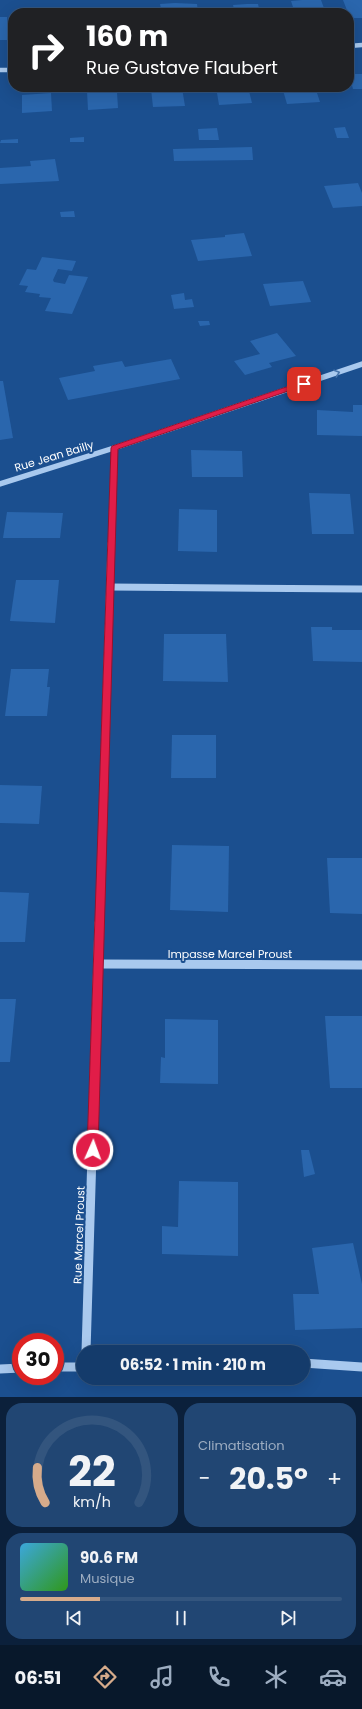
<!DOCTYPE html>
<html lang="fr">
<head>
<meta charset="utf-8">
<style>
	body { margin:0; font-family:Poppins,sans-serif; background:#214673; color:#f1f3f6; height:100vh; display:flex; flex-direction:column; font-size:15px; white-space:nowrap }
	* { box-sizing:border-box; margin:0 }
	p { font-size:13px; color:#9dadc1 }
	.icon { flex:none; width:22px; height:22px; fill:none; stroke:currentColor; stroke-width:2; stroke-linecap:round; stroke-linejoin:round }
	.map { position:relative; height:1397px; overflow:hidden }
	.sheet { display:flex; flex-direction:column; gap:6px; padding:6px; background:#0b203b; flex:1 }
	.sheet>* { flex:none }
	.guide { position:absolute; left:8px; top:8px; width:346px; height:84px; border-radius:16px; box-shadow:0 4px 16px #0002,0 0 0 1px #33557e; background:#202124; color:#fff; overflow:hidden }
	.speed { position:absolute; left:12px; top:1333px; display:flex; gap:8px; font-size:20px; font-weight:700; text-align:center }
	.speed>* { display:grid; place-content:center; width:52px; height:52px; border-radius:50%; background:#143b6b; box-shadow:0 4px 16px #0002,0 0 0 1px #33557e; line-height:1 }
	.speed .limit { border:6px solid #d22; background:#fff; color:#111 }
	.pin { position:absolute; display:grid; place-items:center; width:34px; height:34px; color:#fff; margin:-17px; border-radius:8px; box-shadow:0 2px 6px #0006 }
	.me { position:absolute; width:44px; margin:-22px; rotate:2deg; stroke-linejoin:round; filter:drop-shadow(0 0 3px #0008) }
	.turn { display:flex; align-items:center; gap:14px; height:84px; padding:0 12px; font-size:18px }
	.turn .icon { width:52px; height:52px; stroke-width:2.5 }
	.turn b { display:block; font-size:28px; line-height:34px }
	.big { font-size:30px; font-weight:700; line-height:1.1 }
	.sheet .tile { flex:1; display:flex; flex-direction:column; justify-content:center; gap:6px; min-width:0; padding:0 14px; border-radius:16px; background:#214673 }
	.sheet .dial { align-items:center; gap:0 }
	.dial svg { height:104px; overflow:visible; fill:none; stroke:#33557e; stroke-width:7; stroke-linecap:round; text-anchor:middle }
	.dial text { fill:#f1f3f6; stroke:none }
	.song { display:flex; align-items:center; gap:12px }
	.cover { width:48px; height:48px; border-radius:6px; background:linear-gradient(135deg,hsl(200 70% 55%),hsl(110 70% 35%)) }
	.played { height:4px; border-radius:2px; background:linear-gradient(90deg,#d6ab8b 25%,#33557e 25%) }
	.keys { display:flex; justify-content:space-around; direction:ltr }
	.heat { display:flex; justify-content:space-between; align-items:center; font-size:22px; direction:ltr }
	.sheet .tiles { flex:1; display:grid; gap:6px; grid-template-columns:1fr 1fr }
	.tile:last-child { grid-column:span 2 }
	.trip { position:absolute; left:76px; top:1345px; width:234px; height:40px; border-radius:20px; background:#143b6b; box-shadow:0 4px 16px #0002,0 0 0 1px #33557e; font-weight:700; line-height:40px; text-align:center }
	.tab-bar { display:flex; height:64px; justify-content:space-around; align-items:center; background:#08182b; color:#9dadc1 }
	.tab-bar .icon { width:28px; height:28px }
	.tab-bar .current { color:#d6ab8b }
	.tab-bar b { font-size:18px; color:#f1f3f6 }
	.map>svg:first-child { display:block }
</style>
</head>
<body>
<div class="map">
<svg width="362" height="1397" viewBox="0 0 362 1397">
	<rect width="100%" height="100%" fill="#1b4f8f"/>
	<g fill="#2a66ad">
		<polygon points="302,0 321,0 325,11 321,11 322,13 295,13 291,1"/>
		<polygon points="343,0 362,0 362,18 350,18"/>
		<polygon points="175,3 197,4 198,13 162,13 160,4"/>
		<polygon points="247,4 258,4 260,13 235,13 233,5"/>
		<polygon points="137,11 137,13 109,13 109,12"/>
		<polygon points="0,17 7,17 7,24 13,24 13,40 0,40"/>
		<polygon points="349,74 362,74 362,89 353,89"/>
		<polygon points="216,87 248,87 252,103 219,105"/>
		<polygon points="282,87 315,87 320,102 287,104"/>
		<polygon points="182,88 185,106 153,107 151,89"/>
		<polygon points="87,91 117,92 118,108 88,110"/>
		<polygon points="51,93 52,111 22,113 22,95"/>
		<polygon points="345,127 349,138 337,138 334,128"/>
		<polygon points="217,128 219,140 199,140 198,129"/>
		<polygon points="84,137 84,142 70,142 70,138"/>
		<polygon points="18,139 18,143 0,143 1,140"/>
		<polygon points="252,147 253,160 174,161 173,149"/>
		<polygon points="55,159 59,181 0,184 0,168 31,166 30,161"/>
		<polygon points="358,183 362,193 362,206 333,208 324,186"/>
		<polygon points="74,211 75,217 61,217 60,212"/>
		<polygon points="244,233 252,256 198,261 191,240 225,237 225,235"/>
		<polygon points="42,257 76,261 72,271 58,269 53,280 54,282 65,284 69,275 88,277 72,314 45,311 51,298 39,297 40,294 25,292 28,286 19,285 27,269 36,270"/>
		<polygon points="303,281 311,302 270,306 263,284"/>
		<polygon points="184,293 185,300 192,299 194,307 174,309 171,295"/>
		<polygon points="198,321 209,321 210,325 200,326"/>
		<polygon points="277,333 296,356 269,363 272,367 245,375 234,361 260,354 250,341"/>
		<polygon points="171,359 180,379 68,400 59,378 95,371 93,366 122,361 125,367"/>
		<polygon points="0,381 3,381 13,438 0,440"/>
		<polygon points="353,405 362,405 362,436 317,435 317,410 353,412"/>
		<polygon points="191,450 242,451 243,477 192,477"/>
		<polygon points="309,493 350,494 354,534 312,534"/>
		<polygon points="179,509 217,510 217,552 178,551"/>
		<polygon points="7,512 63,513 60,538 3,538"/>
		<polygon points="16,580 59,580 55,623 10,621"/>
		<polygon points="311,627 332,627 332,630 362,630 362,662 313,661"/>
		<polygon points="164,634 226,634 228,682 163,681"/>
		<polygon points="11,669 49,669 47,687 50,687 47,716 5,716"/>
		<polygon points="172,735 216,735 216,778 171,778"/>
		<polygon points="0,785 42,786 39,824 0,823"/>
		<polygon points="172,845 229,846 228,912 170,910"/>
		<polygon points="327,858 362,858 362,914 330,913"/>
		<polygon points="0,892 29,893 25,942 0,942"/>
		<polygon points="0,999 16,999 10,1062 0,1062"/>
		<polygon points="325,1016 362,1016 362,1088 330,1088"/>
		<polygon points="165,1019 218,1020 218,1084 160,1083 161,1057 165,1058"/>
		<polygon points="301,1150 309,1150 315,1174 304,1177"/>
		<polygon points="179,1181 238,1182 238,1256 162,1254 162,1226 178,1227"/>
		<polygon points="353,1243 362,1284 362,1328 295,1330 293,1294 319,1294 312,1248"/>
	</g>
	<g fill="none" stroke-linecap="round" stroke-linejoin="round">
		<g stroke="#a9c9ee" stroke-width="4.5">
			<polyline points="349,46 362,45"/>
			<polyline points="0,70 13,70"/>
		</g>
		<g stroke="#a9c9ee" stroke-width="5.5">
			<polyline points="0,484 114,448 362,364"/>
			<polyline points="111,545 114,448"/>
		</g>
		<g stroke="#a9c9ee" stroke-width="7">
			<polyline points="110,587 362,589"/>
			<polyline points="99,924 111,544"/>
		</g>
		<g stroke="#a9c9ee" stroke-width="9">
			<polyline points="98,964 362,965"/>
			<polyline points="86,1352 99,923"/>
			<polyline points="303,1363 362,1367"/>
			<polyline points="55,1367 83,1367"/>
			<polyline points="0,1369 21,1368"/>
		</g>
	</g>
	<defs><path id="oneway-chevron" d="M-2-3.5L2.5 0L-2 3.5" fill="none" stroke-width="1.6" stroke-linecap="round" stroke-linejoin="round"/></defs>
	<use stroke="#4674ac" href="#oneway-chevron" transform="translate(337 373) rotate(-19)"/>
	<polygon fill="#e11d48" stroke="#92132f" points="304,381 306,382 306,385 118,449 98,1150 97,1154 93,1156 89,1154 87,1150 111,448 112,446"/>
	<g text-anchor="middle" dominant-baseline="central" stroke-width="4" stroke-linejoin="round" paint-order="stroke">
		<g font-size="11" fill="#fff" stroke="#1b4f8f">
			<text transform="translate(54 456) rotate(-17)">Rue Jean Bailly</text>
			<text x="230" y="954">Impasse Marcel Proust</text>
			<text transform="translate(79 1235) rotate(-88)">Rue Marcel Proust</text>
		</g>
	</g>
</svg>
<div class="speed"><div class="limit">30</div></div>
<div class="pin" style="left:304px;top:384px;background:#d93025"><svg class="icon" aria-label="arrive" viewBox="0 0 24 24"><path d="M6 21V4h12l-3 4 3 4H6"/></svg></div>
<svg class="me" style="left:93px;top:1150px" viewBox="-20 -20 40 40"><circle r="17" fill="#e11d48" stroke="#fff" stroke-width="3"/><path d="M0-11L8 9 0 5-8 9z" fill="#fff"/></svg>
<div class="trip">06:52 · 1 min · 210 m</div>
<div class="guide">
<div class="turn"><svg class="icon" aria-label="right" viewBox="0 0 24 24"><path d="M7 20v-9h11M14 6l5 5-5 5"/></svg><div><b>160 m</b>Rue Gustave Flaubert</div></div>
</div>
</div>
<section class="sheet">
<div class="tiles">
<div class="tile dial"><svg viewBox="0 0 100 80">
<path d="M14 69A42 42 0 1 1 86 69"/>
<path d="M14 69A42 42 0 0 1 8 42" stroke="#d6ab8b"/>
<text x="50" y="56" font-size="32" font-weight="700">22</text>
<text x="50" y="72" font-size="11">km/h</text>
</svg></div>
<div class="tile"><p>Climatisation</p>
<div class="heat"><a>−</a><b class="big">20.5°</b><a>+</a></div>
</div>
<div class="tile">
<div class="song"><i class="cover"></i><div><b>90.6 FM</b><p>Musique</p></div></div>
<div class="played"></div>
<div class="keys"><svg class="icon" aria-label="previous" viewBox="0 0 24 24"><path d="M18 5L8 12l10 7zM5 5v14"/></svg><svg class="icon" aria-label="pause" viewBox="0 0 24 24"><path d="M8 5v14M16 5v14"/></svg><svg class="icon" aria-label="next" viewBox="0 0 24 24"><path d="M6 5l10 7-10 7zM19 5v14"/></svg></div>
</div>
</div>
</section>
<nav class="tab-bar">
<b>06:51</b>
<svg class="icon current" aria-label="directions" viewBox="0 0 24 24"><path d="M12 3l9 9-9 9-9-9zM9 14v-3h6M13 9l2 2-2 2"/></svg>
<svg class="icon" aria-label="music" viewBox="0 0 24 24"><path d="M9 18V5l10-2v13"/><circle cx="6" cy="18" r="3"/><circle cx="16" cy="16" r="3"/></svg>
<svg class="icon" aria-label="phone" viewBox="0 0 24 24"><path d="M5 4h4l2 5-3 2q2 4 5 5l2-3 5 2v4C11 20 4 13 5 4z"/></svg>
<svg class="icon" aria-label="climate" viewBox="0 0 24 24"><path d="M12 3v18M4 7l16 10M4 17L20 7"/></svg>
<svg class="icon" aria-label="car" viewBox="0 0 24 24"><path d="M5 17H2v-5l4-1 3-4h7l3 4 3 1v5h-3M9 17h6M6 11h13"/><circle cx="7" cy="17" r="2"/><circle cx="17" cy="17" r="2"/></svg>
</nav>
</body>
</html>
